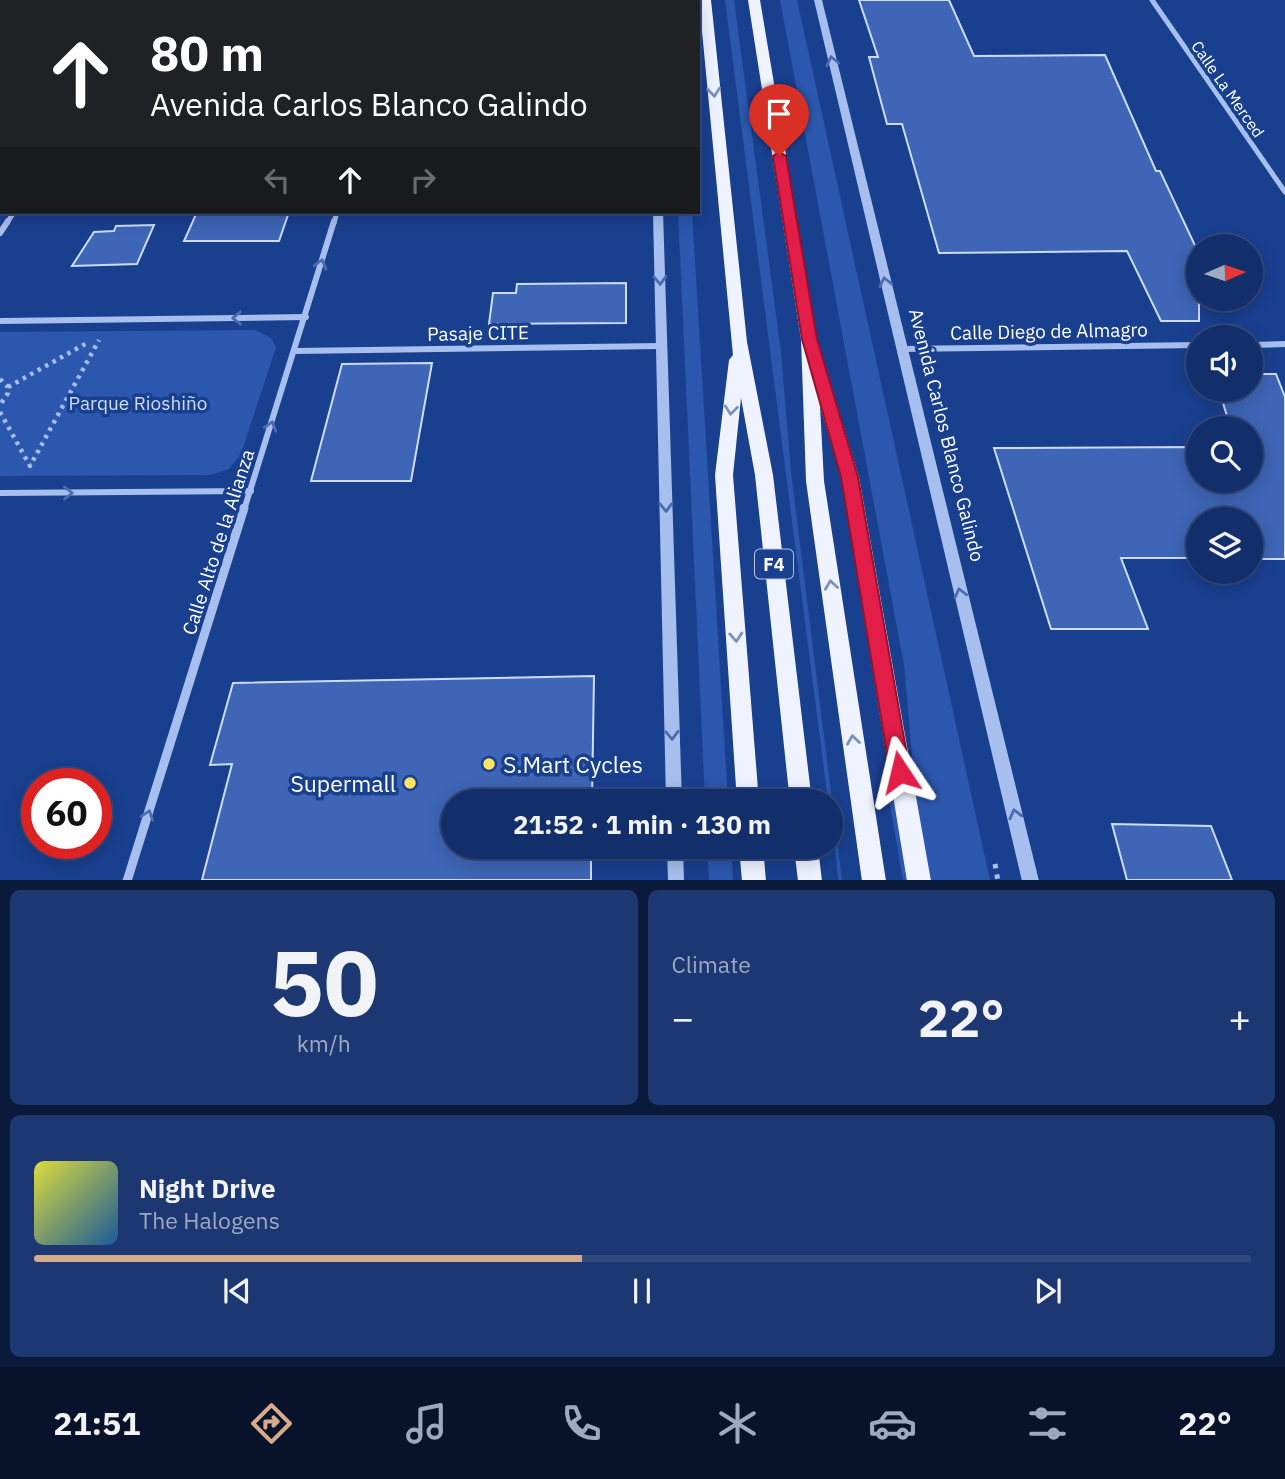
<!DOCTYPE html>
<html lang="en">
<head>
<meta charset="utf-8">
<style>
	body { margin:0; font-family:"IBM Plex Sans",sans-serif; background:#1c3771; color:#f1f3f6; height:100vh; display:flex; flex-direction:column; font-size:26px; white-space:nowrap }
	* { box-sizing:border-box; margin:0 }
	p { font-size:23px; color:#9da9c1 }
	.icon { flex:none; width:38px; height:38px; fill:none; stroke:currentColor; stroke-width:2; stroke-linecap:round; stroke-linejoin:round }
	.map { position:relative; height:880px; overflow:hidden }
	.details { display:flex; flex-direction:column; gap:10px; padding:10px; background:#0a1a3b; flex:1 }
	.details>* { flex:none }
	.top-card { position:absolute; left:0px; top:0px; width:700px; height:214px; box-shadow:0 4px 18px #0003,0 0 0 2px #324a7e; background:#202124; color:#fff; overflow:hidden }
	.needle { width:46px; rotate:87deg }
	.buttons { position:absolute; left:1186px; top:234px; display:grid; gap:14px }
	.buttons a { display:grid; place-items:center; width:77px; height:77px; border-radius:50%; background:#132f6b; box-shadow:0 4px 18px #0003,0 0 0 2px #324a7e; font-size:35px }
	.speed { position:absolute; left:21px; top:768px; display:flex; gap:14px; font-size:35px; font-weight:700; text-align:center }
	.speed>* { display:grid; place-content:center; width:91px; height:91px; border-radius:50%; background:#132f6b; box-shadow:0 4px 18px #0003,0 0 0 2px #324a7e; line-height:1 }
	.speed .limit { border:10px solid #d22; background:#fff; color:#111 }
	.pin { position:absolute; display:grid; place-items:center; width:60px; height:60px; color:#fff; margin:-72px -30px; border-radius:50% 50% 50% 0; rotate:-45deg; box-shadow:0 0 7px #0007 }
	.pin .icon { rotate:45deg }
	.me { position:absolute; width:77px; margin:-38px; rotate:350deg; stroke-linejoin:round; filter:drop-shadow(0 0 5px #0008) }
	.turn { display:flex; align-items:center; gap:24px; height:147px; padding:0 35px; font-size:32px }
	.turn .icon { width:91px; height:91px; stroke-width:2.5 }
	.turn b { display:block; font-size:49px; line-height:60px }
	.lanes { display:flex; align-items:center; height:66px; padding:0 35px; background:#0003; justify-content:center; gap:35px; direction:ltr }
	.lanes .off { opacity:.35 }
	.big { font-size:52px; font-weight:700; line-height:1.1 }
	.details .tile { flex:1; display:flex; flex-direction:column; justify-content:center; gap:10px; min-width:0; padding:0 24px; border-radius:10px; background:#1c3771 }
	.details .dial { align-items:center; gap:0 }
	.dial b { font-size:91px; line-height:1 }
	.song { display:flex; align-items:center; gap:21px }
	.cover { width:84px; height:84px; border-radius:10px; background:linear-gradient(135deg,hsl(60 70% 55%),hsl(210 70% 35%)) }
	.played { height:7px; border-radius:4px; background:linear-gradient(90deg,#d6ab8b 45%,#324a7e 45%) }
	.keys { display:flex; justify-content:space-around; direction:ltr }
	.heat { display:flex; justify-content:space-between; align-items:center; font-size:38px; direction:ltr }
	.details .tiles { flex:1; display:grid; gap:10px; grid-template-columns:1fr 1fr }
	.tile:last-child { grid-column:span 2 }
	.trip { position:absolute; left:441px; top:789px; width:402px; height:70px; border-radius:35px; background:#132f6b; box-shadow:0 4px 18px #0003,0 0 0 2px #324a7e; font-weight:700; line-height:70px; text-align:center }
	.menu { display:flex; height:112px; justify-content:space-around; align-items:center; background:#08132b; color:#9da9c1 }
	.menu .icon { width:49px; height:49px }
	.menu .selected { color:#d6ab8b }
	.menu b { font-size:32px; color:#f1f3f6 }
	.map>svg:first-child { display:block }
</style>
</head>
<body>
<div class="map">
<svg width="1285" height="881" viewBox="0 0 1285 881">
	<rect width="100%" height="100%" fill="#193f8f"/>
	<g fill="#2c57ae">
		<polygon points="725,0 734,0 781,352 791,472 842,880 838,880 831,802 828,801"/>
		<polygon points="780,0 797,0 990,880 903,880 889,799 916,799 904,665"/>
		<polygon points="678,212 692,212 728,801 705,801"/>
		<polygon points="255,330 271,338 276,347 241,454 229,469 210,475 0,476 0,332"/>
		<polygon points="707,847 731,847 733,880 709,880"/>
	</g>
	<g fill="#3e65b6" stroke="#cddcfa" stroke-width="2">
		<polygon points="859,0 949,0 974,56 1105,55 1156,171 1160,171 1199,254 1199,321 1161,321 1127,251 939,253 902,124 887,124 869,57 878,57"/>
		<polygon points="197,212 289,212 279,241 184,241"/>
		<polygon points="154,225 137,264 72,266 94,232 114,231 116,226"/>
		<polygon points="626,283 626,323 489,324 493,293 516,293 517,284"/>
		<polygon points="432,363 411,481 311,481 342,364"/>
		<polygon points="1251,374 1276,374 1285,397 1285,559 1251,559 1251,520 1199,520 1199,558 1121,558 1148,629 1051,629 994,448 1199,447 1199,481 1251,481 1251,429 1231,429 1219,390 1251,390"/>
		<polygon points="594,676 592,802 453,802 453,847 591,847 591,880 202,880 232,764 210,765 233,683"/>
		<polygon points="1112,824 1211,826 1232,880 1127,880"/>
	</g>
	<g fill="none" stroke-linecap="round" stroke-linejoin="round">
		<g stroke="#a7bfef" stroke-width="4.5" stroke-dasharray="3.5 5" stroke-linecap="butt">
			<polyline points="0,379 8,387 8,393 0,405"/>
			<polyline points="8,387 87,343"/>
			<polyline points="0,412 30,466 99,340"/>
		</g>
		<polyline stroke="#a7bfef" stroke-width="5" stroke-dasharray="4.5 6" stroke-linecap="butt" points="995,864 998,881"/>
		<polyline stroke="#a7bfef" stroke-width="6" points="295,351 662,346"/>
		<g stroke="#a7bfef" stroke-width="5">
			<polyline points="1152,0 1285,192"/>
			<polyline points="147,2 149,0"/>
			<polyline points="7,223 14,212"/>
			<polyline points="334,223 337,212"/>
		</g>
		<g stroke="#a7bfef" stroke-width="6">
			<polyline points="0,233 8,221"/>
			<polyline points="0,321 306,317"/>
			<polyline points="1251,345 1285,344"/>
			<polyline points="901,349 1199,345"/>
			<polyline points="0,493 251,491"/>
			<polyline points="244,510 334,221"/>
		</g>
		<polyline stroke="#a7bfef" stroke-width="9" points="127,881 244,508"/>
		<g fill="#a7bfef" fill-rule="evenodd">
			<rect x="648" y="0" width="8" height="2"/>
			<polygon points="814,0 822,0 1039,881 1022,881"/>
			<polygon points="653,212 663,212 682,802 666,802"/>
			<polygon points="667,847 683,847 684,881 668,881"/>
		</g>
		<g fill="#eff3ff" fill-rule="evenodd">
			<polygon points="699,0 711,0 747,342 773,475 812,802 790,802 755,475 741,398 733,475 759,802 737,802 715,475 729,360 733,355"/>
			<polygon points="748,0 760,0 817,339 818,360 825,366 859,477 931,881 907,881 841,477 820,406 824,481 886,881 862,881 806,481 801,339"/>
			<polygon points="739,847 763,847 766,881 742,881"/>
			<polygon points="794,847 818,847 822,881 798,881"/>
		</g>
	</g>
	<defs><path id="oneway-chevron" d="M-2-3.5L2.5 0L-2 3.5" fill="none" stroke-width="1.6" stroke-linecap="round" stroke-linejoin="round" transform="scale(1.75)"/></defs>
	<g stroke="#4b6cb1">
		<use href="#oneway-chevron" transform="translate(832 61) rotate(-103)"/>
		<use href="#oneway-chevron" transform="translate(321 264) rotate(-74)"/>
		<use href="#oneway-chevron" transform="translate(660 280) rotate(88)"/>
		<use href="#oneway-chevron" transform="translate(885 282) rotate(-103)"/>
		<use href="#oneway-chevron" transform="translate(237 318) rotate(179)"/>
		<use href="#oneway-chevron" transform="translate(271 426) rotate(-73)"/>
		<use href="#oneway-chevron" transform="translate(68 493)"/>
		<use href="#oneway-chevron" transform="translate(666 507) rotate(89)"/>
		<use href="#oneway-chevron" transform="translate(960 593) rotate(-104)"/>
		<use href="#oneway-chevron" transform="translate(672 735) rotate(89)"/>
		<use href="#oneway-chevron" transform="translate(1015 814) rotate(-104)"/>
		<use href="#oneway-chevron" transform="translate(148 815) rotate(-72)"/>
	</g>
	<g stroke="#7990c1">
		<use href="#oneway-chevron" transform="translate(714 92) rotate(84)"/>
		<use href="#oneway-chevron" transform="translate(731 410) rotate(96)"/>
		<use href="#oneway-chevron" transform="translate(831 585) rotate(-98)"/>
		<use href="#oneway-chevron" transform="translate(736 637) rotate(86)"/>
		<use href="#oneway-chevron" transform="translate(853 740) rotate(-98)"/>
	</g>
	<polygon fill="#e11d48" stroke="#92132f" stroke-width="2" points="779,152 786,156 817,339 858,477 910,772 907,779 900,782 893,779 890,772 841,477 802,339 773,156"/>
	<g fill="#ffe465" stroke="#193f8f" stroke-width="2.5">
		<circle cx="489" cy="764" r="7"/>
		<circle cx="410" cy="783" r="7"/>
	</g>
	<g text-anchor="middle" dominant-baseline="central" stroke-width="7" stroke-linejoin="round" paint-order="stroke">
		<g font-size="16" fill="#fff" stroke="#193f8f">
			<text transform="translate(1228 89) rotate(55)">Calle La Merced</text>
		</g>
		<rect fill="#193f8f" stroke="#bac5dd" stroke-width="2" x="755" y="549.5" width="38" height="29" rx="5"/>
		<g font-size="18" font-weight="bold" fill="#fff">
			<text x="774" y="564">F4</text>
		</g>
		<g font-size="19" fill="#fff" stroke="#193f8f">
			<text transform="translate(1049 331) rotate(-1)">Calle Diego de Almagro</text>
			<text transform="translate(478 333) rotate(-1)">Pasaje CITE</text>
			<text transform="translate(947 435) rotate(76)">Avenida Carlos Blanco Galindo</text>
			<text transform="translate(218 542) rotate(-72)">Calle Alto de la Alianza</text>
		</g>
		<g font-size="19" fill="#cddcfa" stroke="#193f8f">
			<text x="138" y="403">Parque Rioshiño</text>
		</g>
		<g font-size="23" fill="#fff" stroke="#193f8f" text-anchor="start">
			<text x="503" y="764">S.Mart Cycles</text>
			<text x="396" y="783" text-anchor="end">Supermall</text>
		</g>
	</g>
</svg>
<div class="buttons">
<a><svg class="needle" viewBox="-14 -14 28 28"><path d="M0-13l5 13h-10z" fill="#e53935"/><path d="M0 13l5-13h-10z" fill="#9da9c1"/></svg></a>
<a><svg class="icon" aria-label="sound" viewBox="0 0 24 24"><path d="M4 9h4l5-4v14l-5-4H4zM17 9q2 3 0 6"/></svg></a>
<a><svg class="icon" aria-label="search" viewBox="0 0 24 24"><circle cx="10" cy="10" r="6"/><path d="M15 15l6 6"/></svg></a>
<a><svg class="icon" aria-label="layers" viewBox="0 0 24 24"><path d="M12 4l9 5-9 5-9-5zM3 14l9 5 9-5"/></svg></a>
</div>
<div class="speed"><div class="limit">60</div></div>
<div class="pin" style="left:779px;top:156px;background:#d93025"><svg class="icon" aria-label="arrive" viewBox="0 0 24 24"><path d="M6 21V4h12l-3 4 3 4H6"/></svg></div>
<svg class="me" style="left:900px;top:772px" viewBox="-20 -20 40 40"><path d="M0-17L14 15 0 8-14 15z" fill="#e11d48" stroke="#fff" stroke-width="4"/></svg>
<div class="trip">21:52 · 1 min · 130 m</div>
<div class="top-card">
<div class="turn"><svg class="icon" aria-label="ahead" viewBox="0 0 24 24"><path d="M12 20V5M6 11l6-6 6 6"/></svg><div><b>80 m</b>Avenida Carlos Blanco Galindo</div></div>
<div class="lanes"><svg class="icon off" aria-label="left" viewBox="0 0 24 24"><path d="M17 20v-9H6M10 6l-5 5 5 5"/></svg><svg class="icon" aria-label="ahead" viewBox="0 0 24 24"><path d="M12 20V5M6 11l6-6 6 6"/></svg><svg class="icon off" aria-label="right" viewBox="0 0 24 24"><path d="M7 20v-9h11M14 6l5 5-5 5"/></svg></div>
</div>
</div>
<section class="details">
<div class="tiles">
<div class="tile dial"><b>50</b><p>km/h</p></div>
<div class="tile"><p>Climate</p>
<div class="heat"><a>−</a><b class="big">22°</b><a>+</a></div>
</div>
<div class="tile">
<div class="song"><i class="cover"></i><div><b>Night Drive</b><p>The Halogens</p></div></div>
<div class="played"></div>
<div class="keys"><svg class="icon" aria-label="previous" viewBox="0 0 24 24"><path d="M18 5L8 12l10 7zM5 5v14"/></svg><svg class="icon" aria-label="pause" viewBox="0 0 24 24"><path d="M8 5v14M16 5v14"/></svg><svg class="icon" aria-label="next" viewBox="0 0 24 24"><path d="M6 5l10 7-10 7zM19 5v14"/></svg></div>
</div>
</div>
</section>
<nav class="menu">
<b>21:51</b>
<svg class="icon selected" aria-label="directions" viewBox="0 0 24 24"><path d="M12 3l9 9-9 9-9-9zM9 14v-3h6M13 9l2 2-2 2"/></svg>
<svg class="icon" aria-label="music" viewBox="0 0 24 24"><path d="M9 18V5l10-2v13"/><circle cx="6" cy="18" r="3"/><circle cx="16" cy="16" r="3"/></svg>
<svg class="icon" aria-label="phone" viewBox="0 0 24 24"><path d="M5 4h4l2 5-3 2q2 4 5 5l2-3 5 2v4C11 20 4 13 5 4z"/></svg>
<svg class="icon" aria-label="climate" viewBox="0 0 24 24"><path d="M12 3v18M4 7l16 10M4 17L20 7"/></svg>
<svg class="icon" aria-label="car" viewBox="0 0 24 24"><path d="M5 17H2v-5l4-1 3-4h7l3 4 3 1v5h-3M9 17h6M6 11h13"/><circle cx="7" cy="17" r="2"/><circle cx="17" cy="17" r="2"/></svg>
<svg class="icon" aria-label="filters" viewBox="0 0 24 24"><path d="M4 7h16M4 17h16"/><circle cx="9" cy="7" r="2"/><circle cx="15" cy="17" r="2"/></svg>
<b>22°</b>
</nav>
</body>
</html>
